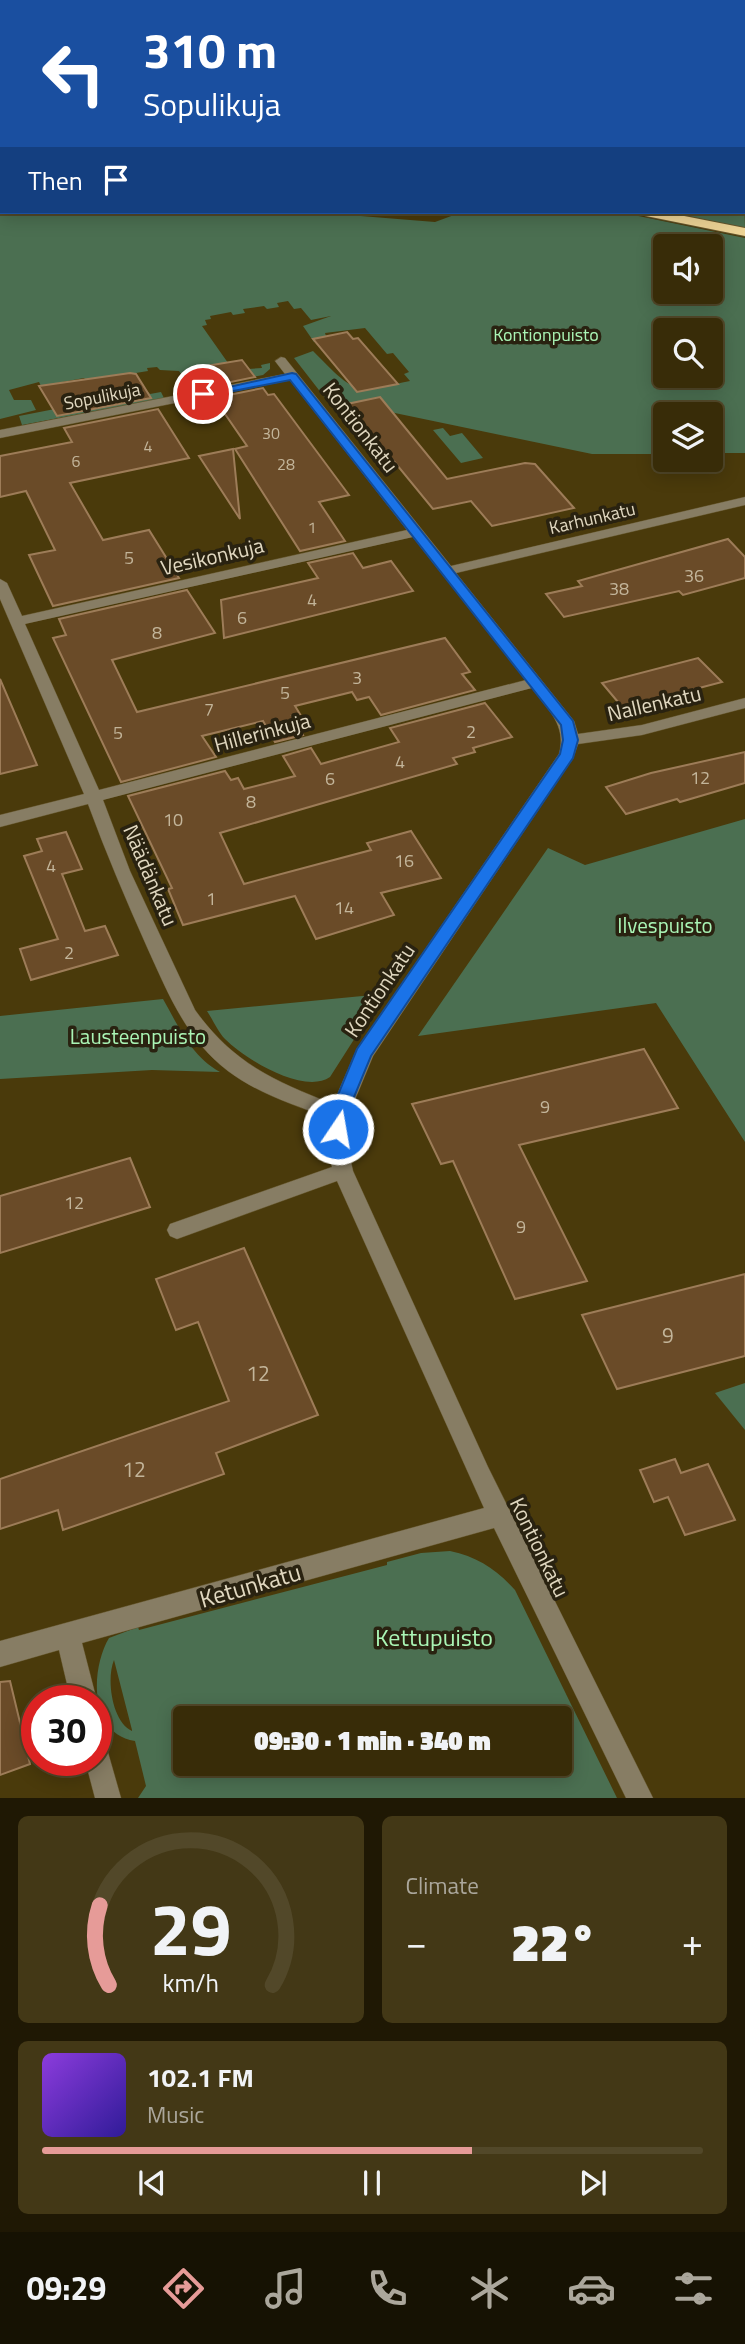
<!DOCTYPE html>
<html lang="en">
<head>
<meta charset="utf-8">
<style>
	body { margin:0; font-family:"Titillium Web",sans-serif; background:#433816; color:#f1f3f6; height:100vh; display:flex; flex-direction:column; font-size:26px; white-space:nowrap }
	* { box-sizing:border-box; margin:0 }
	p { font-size:23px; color:#aba79c }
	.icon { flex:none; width:38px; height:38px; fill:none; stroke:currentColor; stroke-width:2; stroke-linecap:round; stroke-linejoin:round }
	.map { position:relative; height:1798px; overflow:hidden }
	.drawer { display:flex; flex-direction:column; gap:18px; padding:18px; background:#1f1804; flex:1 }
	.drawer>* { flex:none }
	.guide { position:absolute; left:0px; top:0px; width:746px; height:214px; box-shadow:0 4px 18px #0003,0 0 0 2px #524829; background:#1a4fa0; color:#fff; overflow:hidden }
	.controls { position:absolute; left:653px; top:234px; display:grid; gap:14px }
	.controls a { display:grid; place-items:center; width:70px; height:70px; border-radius:7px; background:#382c08; box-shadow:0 4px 18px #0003,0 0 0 2px #524829; font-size:35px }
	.speed { position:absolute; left:21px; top:1685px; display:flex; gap:14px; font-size:35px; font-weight:700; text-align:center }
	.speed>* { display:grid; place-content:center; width:91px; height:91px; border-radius:50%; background:#382c08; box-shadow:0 4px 18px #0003,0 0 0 2px #524829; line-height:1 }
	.speed .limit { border:10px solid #d22; background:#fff; color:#111 }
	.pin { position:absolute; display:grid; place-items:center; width:60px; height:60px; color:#fff; margin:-30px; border:4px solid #fff; border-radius:50%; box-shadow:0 2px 7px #0007 }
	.me { position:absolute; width:77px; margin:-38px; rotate:12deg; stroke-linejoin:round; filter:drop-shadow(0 0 5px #0008) }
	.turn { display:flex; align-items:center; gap:24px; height:147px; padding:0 28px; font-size:32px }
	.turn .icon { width:91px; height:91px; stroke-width:2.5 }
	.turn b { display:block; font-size:49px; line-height:60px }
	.then { display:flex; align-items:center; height:66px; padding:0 28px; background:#0003; gap:14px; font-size:26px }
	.big { font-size:52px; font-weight:800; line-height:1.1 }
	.drawer .card { flex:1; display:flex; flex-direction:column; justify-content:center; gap:10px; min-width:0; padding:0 24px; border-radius:10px; background:#433816 }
	.drawer .dial { align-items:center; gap:0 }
	.dial svg { height:182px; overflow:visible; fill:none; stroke:#524829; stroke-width:7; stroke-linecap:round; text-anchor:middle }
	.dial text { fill:#f1f3f6; stroke:none }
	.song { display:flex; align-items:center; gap:21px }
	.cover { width:84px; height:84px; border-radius:10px; background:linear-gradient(135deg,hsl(270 70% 55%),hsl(250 70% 35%)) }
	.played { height:7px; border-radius:4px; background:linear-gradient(90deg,#e69b98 65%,#524829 65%) }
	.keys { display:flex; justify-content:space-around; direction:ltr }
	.heat { display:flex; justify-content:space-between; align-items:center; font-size:38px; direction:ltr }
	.drawer .tiles { flex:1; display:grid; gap:18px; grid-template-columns:1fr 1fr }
	.card:last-child { grid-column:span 2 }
	.trip { position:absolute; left:173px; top:1706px; width:399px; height:70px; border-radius:7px; background:#382c08; box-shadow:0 4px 18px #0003,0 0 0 2px #524829; font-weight:800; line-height:70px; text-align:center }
	.menu { display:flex; height:112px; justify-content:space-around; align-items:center; background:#161203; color:#aba79c }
	.menu .icon { width:49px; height:49px }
	.menu .current { color:#e69b98 }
	.menu b { font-size:32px; color:#f1f3f6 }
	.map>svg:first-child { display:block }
</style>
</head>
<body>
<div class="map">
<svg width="745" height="1798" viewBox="0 0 745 1798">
	<rect width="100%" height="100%" fill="#4a3a0b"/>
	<g fill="#4b6f51" fill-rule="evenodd">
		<path d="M0 187 2 212H311L435 222 454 215 423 212H619L745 238V453H711L710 415H665V454H592L366 407 336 412 294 358 313 351C356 394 351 393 410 381L404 374 409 372 393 353 387 354 365 328 325 333 326 336 320 337 322 341 314 342 303 326 331 316 311 320 301 308 294 309 288 301 277 303 279 307 267 309 264 306 243 309 245 313 233 315 231 312 210 316 211 319 205 320 207 325 202 326 233 370 262 368 261 365 270 363V369L263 375 175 393 173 389 189 385 179 371 160 370 157 367 147 368 148 371 87 381 84 378 41 386 39 382 9 390 14 400H31L36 410 0 419ZM665 247H710V292H665ZM665 331H710V376H665Z"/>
		<polygon points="744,193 745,228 669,212 744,212"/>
		<polygon points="147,391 150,394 161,392 164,398 22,425 19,416"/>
		<polygon points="443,428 450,436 462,433 483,458 461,463 433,430"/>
		<polygon points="745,819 745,1142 656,1003 418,1036 548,848 585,865"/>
		<path d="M383 994 330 1077C304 1095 245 1059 225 1039 218 1032 213 1020 207 1011Z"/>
		<path d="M163 999C179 1027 191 1056 220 1072L152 1070 0 1079V1016Z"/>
		<polygon points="745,1383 745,1430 715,1393"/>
		<path d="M450 1551C478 1557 496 1569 515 1590L617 1798H138L146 1786 135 1741C88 1734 91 1668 109 1638L138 1627 139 1630 387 1565V1562L421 1553ZM114 1660 132 1730V1731C112 1722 106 1679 114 1660ZM186 1718H560V1764H186Z"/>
	</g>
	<g fill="#6a4b28" stroke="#9d7c58" stroke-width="2">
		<polygon points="347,332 353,339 358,338 398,384 357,392 313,339"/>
		<polygon points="242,360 255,377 207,387 194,368"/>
		<polygon points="130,373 136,374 151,398 57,416 39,386"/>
		<polygon points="263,388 268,395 274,394 349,495 319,502 345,541 300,551 235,449 247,446 214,398"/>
		<polygon points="380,397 447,479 525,463 535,464 574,508 492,526 471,501 433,509 347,404"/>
		<polygon points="158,409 189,458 70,483 103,540 149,530 179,578 53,606 29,555 55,550 26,491 0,497 0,456 72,442 64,428"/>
		<polygon points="233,449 240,519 199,456"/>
		<polygon points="728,539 745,557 745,578 683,595 679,591 564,617 546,594 582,586 578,581"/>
		<polygon points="353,553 363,568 391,561 413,591 224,638 221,600 318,578 308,563"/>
		<polygon points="187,590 215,633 112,660 137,712 445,638 470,672 462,674 475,690 381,715 369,697 357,700 352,692 295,706 300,714 292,716 303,735 275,742 263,721 202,736 216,757 121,782 53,638 66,635 59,619"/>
		<polygon points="698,658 722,682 623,708 602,683"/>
		<polygon points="0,679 37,765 0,774"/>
		<polygon points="485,703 512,737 473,748 475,752 453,758 457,764 220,833 244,884 371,850 367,843 411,831 441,878 381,893 394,915 316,939 295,896 183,925 168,889 172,888 128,796 225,771 231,780 238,778 244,789 295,776 283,756 311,748 321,764 399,742 390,728"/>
		<polygon points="745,752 745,783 680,802 677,799 626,814 606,787 651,773"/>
		<polygon points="66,832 82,869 62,874 85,931 105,926 118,955 31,980 20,949 58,939 24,856 42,851 37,839"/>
		<polygon points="644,1049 678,1108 519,1145 587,1281 515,1299 453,1161 441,1164 412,1104"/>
		<polygon points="130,1158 150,1207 0,1253 0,1196"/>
		<polygon points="244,1248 318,1415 216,1453 224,1474 63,1530 58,1510 0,1529 0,1479 229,1401 198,1322 176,1330 156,1279"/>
		<polygon points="745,1274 745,1356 617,1389 582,1315"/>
		<polygon points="675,1459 681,1473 708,1464 735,1520 685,1535 668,1497 654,1502 640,1470"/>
		<polygon points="10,1681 30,1764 0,1775 0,1682"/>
	</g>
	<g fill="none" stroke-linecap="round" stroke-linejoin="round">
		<defs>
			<g id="minor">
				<polygon points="609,0 618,0 608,2"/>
				<path d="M281 357 285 358 451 566 745 497V505L456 573 574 721 578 734 642 725 745 698V708L642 735 578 744 573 758 373 1056 349 1114 347 1144 353 1171 488 1467 653 1798H626L494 1528 82 1643 97 1701 96 1702 71 1701 59 1650 0 1667V1641L484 1508 337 1181 177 1239 170 1236 167 1230 170 1224 332 1167 327 1144 329 1118C294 1105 257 1093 228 1071 186 1039 168 993 147 947 126 900 106 853 88 804L0 827V815L84 794 0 599V579L7 583 22 616 407 530 290 380 0 438V430L285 374 275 361ZM413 537 526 680 99 790 25 624ZM532 688C548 710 567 725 559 754L357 1049 333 1104C274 1081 233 1063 195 1010L130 871 103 800Z"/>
				<polygon points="96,1738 105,1742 121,1798 95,1798 85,1760 96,1760"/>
			</g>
			<g id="highway">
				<polygon points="118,0 131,0 117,2"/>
				<polygon points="149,0 162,0 148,2"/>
				<polygon points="173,0 186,0 187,2 174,2"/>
				<polygon points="222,0 237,0 238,2 223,2"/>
				<polygon points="277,0 291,0 292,2 278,2"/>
				<polygon points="416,0 427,0 428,2 417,2"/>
				<polygon points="0,57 2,57 0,64"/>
				<polygon points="0,82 2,82 0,91"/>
				<rect x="0" y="114" width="2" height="8"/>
				<polygon points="0,141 2,142 2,150 0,149"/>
				<polygon points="744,150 745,151 745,159 744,158"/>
				<polygon points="744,178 745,179 745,187 744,186"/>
				<polygon points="640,212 664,212 745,228 745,236 646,216"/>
			</g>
		</defs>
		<use href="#minor" stroke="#65562c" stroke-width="1"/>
		<use href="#highway" stroke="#65562c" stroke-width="2"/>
		<use href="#minor" fill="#877d64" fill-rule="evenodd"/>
		<use href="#highway" fill="#eed597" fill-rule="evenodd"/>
	</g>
	<polygon fill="#1a73e8" stroke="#114b97" stroke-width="2" points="292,373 296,374 573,721 578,740 573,758 371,1056 347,1114 347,1129 338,1136 329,1129 330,1114 357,1049 560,754 563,740 561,725 290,380 203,397 197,394"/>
	<g text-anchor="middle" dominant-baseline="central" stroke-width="7" stroke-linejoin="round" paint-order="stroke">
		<g font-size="16" fill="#c3b59a">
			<text x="271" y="433">30</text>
			<text x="148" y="446">4</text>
			<text x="76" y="461">6</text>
			<text x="286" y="464">28</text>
			<text x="312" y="527">1</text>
		</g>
		<g font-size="18" fill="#aaf5b5" stroke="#292210">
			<text x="546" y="334">Kontionpuisto</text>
		</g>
		<g font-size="18" fill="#e1d8c0" stroke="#292210">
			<text transform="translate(102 396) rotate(-11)">Sopulikuja</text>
			<text transform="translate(592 518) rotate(-13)">Karhunkatu</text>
		</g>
		<g font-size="18" fill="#c3b59a">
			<text x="129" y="557">5</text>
			<text x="694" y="575">36</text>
			<text x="619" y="588">38</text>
			<text x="312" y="599">4</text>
			<text x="242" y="617">6</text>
			<text x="157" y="632">8</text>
			<text x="357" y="677">3</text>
			<text x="285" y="692">5</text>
			<text x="209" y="709">7</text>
			<text x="471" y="731">2</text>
			<text x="118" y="732">5</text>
			<text x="400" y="761">4</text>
			<text x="700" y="777">12</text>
			<text x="330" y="778">6</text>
			<text x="251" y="801">8</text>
			<text x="173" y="819">10</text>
			<text x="404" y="860">16</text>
			<text x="51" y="865">4</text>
			<text x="211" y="898">1</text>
			<text x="344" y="907">14</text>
			<text x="69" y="952">2</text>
			<text x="545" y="1106">9</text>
			<text x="74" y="1202">12</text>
			<text x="521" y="1226">9</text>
		</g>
		<g font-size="21" fill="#e1d8c0" stroke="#292210">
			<text transform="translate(361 427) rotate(52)">Kontionkatu</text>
			<text transform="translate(212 556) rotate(-13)">Vesikonkuja</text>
			<text transform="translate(654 703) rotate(-13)">Nallenkatu</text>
			<text transform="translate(262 732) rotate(-15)">Hillerinkuja</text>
			<text transform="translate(151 875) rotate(67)">Näädänkatu</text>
			<text transform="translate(379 990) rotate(-56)">Kontionkatu</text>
			<text transform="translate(540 1547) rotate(64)">Kontionkatu</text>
		</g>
		<g font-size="21" fill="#aaf5b5" stroke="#292210">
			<text x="665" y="925">Ilvespuisto</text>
			<text x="138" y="1036">Lausteenpuisto</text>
		</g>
		<g font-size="21" fill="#c3b59a">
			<text x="668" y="1335">9</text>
			<text x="258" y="1373">12</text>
			<text x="134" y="1469">12</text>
		</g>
		<g font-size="24" fill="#e1d8c0" stroke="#292210">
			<text transform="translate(250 1585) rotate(-16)">Ketunkatu</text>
		</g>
		<g font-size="24" fill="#aaf5b5" stroke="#292210">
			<text x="434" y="1637">Kettupuisto</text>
		</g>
	</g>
</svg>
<div class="controls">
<a><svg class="icon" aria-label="sound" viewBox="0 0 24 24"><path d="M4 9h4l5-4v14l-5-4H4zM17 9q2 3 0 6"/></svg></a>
<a><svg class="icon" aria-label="search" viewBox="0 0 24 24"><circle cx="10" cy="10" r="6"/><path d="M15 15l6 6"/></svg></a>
<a><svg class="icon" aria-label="layers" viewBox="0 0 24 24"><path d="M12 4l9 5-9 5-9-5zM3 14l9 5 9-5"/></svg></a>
</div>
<div class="speed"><div class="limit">30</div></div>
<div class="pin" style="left:203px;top:394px;background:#d93025"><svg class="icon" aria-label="arrive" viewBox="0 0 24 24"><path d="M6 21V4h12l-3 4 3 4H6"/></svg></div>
<svg class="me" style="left:338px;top:1129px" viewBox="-20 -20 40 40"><circle r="17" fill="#1a73e8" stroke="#fff" stroke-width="3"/><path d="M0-11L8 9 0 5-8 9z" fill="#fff"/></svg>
<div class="trip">09:30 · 1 min · 340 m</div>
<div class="guide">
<div class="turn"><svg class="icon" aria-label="left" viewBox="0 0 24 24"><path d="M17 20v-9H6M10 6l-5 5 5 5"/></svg><div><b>310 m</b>Sopulikuja</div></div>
<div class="then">Then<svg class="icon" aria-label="arrive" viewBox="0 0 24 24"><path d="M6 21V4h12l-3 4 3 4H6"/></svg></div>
</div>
</div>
<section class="drawer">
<div class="tiles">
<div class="card dial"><svg viewBox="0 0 100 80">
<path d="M14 69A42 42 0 1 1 86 69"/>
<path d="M14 69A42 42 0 0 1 10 34" stroke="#e69b98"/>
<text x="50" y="56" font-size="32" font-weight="700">29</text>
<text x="50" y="72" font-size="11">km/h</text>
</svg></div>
<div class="card"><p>Climate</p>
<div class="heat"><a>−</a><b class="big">22°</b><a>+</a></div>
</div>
<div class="card">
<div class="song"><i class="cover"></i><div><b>102.1 FM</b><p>Music</p></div></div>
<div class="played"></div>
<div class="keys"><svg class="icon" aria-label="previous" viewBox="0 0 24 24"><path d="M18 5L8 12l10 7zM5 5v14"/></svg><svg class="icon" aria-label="pause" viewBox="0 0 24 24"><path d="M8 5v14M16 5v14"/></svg><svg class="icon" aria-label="next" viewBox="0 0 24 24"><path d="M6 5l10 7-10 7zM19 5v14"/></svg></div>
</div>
</div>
</section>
<nav class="menu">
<b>09:29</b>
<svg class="icon current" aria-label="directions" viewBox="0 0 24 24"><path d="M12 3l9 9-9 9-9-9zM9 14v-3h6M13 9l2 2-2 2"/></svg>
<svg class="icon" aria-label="music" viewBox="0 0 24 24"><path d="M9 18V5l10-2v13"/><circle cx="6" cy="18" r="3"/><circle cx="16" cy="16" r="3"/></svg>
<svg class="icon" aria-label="phone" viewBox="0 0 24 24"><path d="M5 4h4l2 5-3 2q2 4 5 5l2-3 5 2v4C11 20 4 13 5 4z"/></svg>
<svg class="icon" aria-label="climate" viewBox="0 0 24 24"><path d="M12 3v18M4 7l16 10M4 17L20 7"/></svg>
<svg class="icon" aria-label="car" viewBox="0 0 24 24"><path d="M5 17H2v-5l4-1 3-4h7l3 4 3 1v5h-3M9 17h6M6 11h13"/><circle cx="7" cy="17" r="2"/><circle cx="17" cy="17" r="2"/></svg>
<svg class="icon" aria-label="filters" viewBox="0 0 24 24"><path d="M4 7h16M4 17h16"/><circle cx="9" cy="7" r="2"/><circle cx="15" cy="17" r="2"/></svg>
</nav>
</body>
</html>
